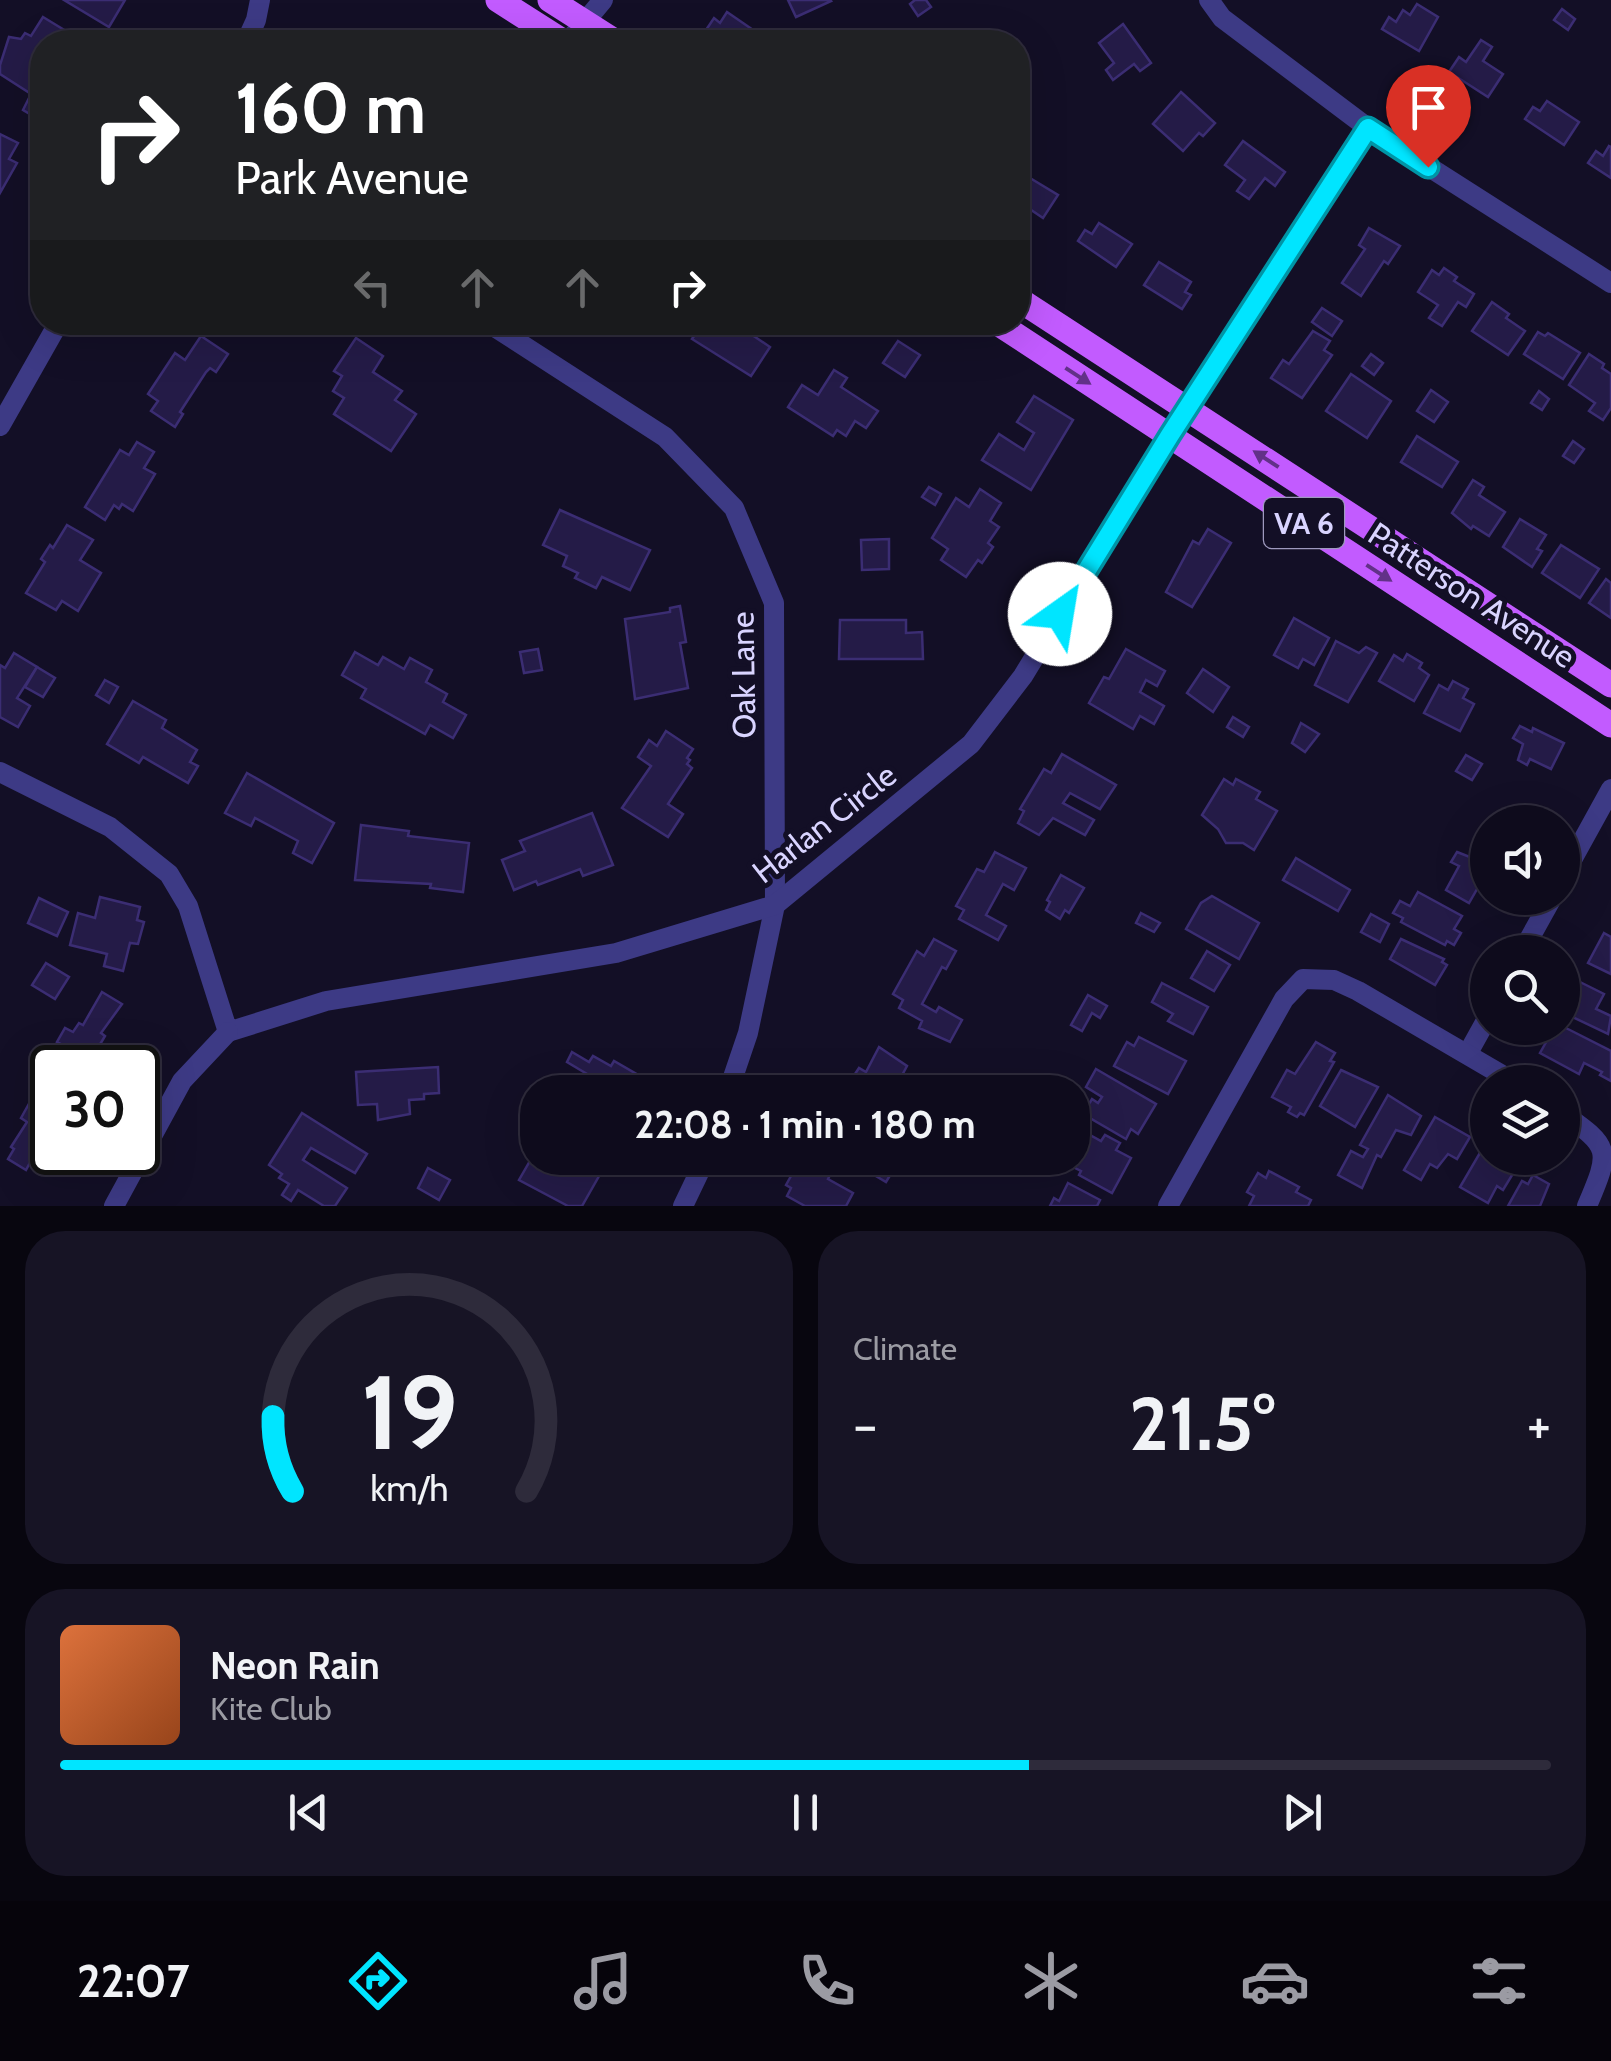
<!DOCTYPE html>
<html lang="en">
<head>
<meta charset="utf-8">
<style>
	body { margin:0; font-family:Cabin,sans-serif; background:#171425; color:#f1f3f6; height:100vh; display:flex; flex-direction:column; font-size:38px; white-space:nowrap }
	* { box-sizing:border-box; margin:0 }
	p { font-size:32px; color:#9b9ba3 }
	.icon { flex:none; width:55px; height:55px; fill:none; stroke:currentColor; stroke-width:2; stroke-linecap:round; stroke-linejoin:round }
	.map { position:relative; height:1206px; overflow:hidden }
	.sheet { display:flex; flex-direction:column; gap:25px; padding:25px; background:#08060f; flex:1 }
	.sheet>* { flex:none }
	.top-card { position:absolute; left:30px; top:30px; width:1000px; height:305px; border-radius:40px; box-shadow:0 10px 40px #0002,0 0 0 2px #2e2b3b; background:#202124; color:#fff; overflow:hidden }
	.buttons { position:absolute; left:1470px; top:805px; display:grid; gap:20px }
	.buttons a { display:grid; place-items:center; width:110px; height:110px; border-radius:50%; background:#0e0b1c; box-shadow:0 10px 40px #0002,0 0 0 2px #2e2b3b; font-size:50px }
	.speed { position:absolute; left:30px; top:1045px; display:flex; gap:20px; font-size:50px; font-weight:700; text-align:center }
	.speed>* { display:grid; place-content:center; width:130px; height:130px; border-radius:50%; background:#0e0b1c; box-shadow:0 10px 40px #0002,0 0 0 2px #2e2b3b; line-height:1 }
	.speed .limit { border:5px solid #111; border-radius:15px; background:#fff; color:#111 }
	.pin { position:absolute; display:grid; place-items:center; width:85px; height:85px; color:#fff; margin:-102px -42px; border-radius:50% 50% 50% 0; rotate:-45deg; box-shadow:0 0 10px #0007 }
	.pin .icon { rotate:45deg }
	.me { position:absolute; width:110px; margin:-55px; rotate:32deg; stroke-linejoin:round; filter:drop-shadow(0 0 8px #0008) }
	.turn { display:flex; align-items:center; gap:35px; height:210px; padding:0 40px; font-size:45px }
	.turn .icon { width:130px; height:130px; stroke-width:2.5 }
	.turn b { display:block; font-size:70px; line-height:85px }
	.lanes { display:flex; align-items:center; height:95px; padding:0 40px; background:#0003; justify-content:center; gap:50px; direction:ltr }
	.lanes .off { opacity:.35 }
	.big { font-size:75px; font-weight:700; line-height:1.1 }
	.sheet .card { flex:1; display:flex; flex-direction:column; justify-content:center; gap:15px; min-width:0; padding:0 35px; border-radius:40px; background:#171425 }
	.sheet .dial { align-items:center; gap:0 }
	.dial svg { height:260px; overflow:visible; fill:none; stroke:#2e2b3b; stroke-width:7; stroke-linecap:round; text-anchor:middle }
	.dial text { fill:#f1f3f6; stroke:none }
	.song { display:flex; align-items:center; gap:30px }
	.cover { width:120px; height:120px; border-radius:15px; background:linear-gradient(135deg,hsl(20 70% 55%),hsl(20 70% 35%)) }
	.played { height:10px; border-radius:5px; background:linear-gradient(90deg,#00e5ff 65%,#2e2b3b 65%) }
	.keys { display:flex; justify-content:space-around; direction:ltr }
	.heat { display:flex; justify-content:space-between; align-items:center; font-size:55px; direction:ltr }
	.sheet .tiles { flex:1; display:grid; gap:25px; grid-template-columns:1fr 1fr }
	.card:last-child { grid-column:span 2 }
	.trip { position:absolute; left:520px; top:1075px; width:570px; height:100px; border-radius:40px; background:#0e0b1c; box-shadow:0 10px 40px #0002,0 0 0 2px #2e2b3b; font-weight:700; line-height:100px; text-align:center }
	.dock { display:flex; height:160px; justify-content:space-around; align-items:center; background:#06040b; color:#9b9ba3 }
	.dock .icon { width:70px; height:70px }
	.dock .active { color:#00e5ff }
	.dock b { font-size:45px; color:#f1f3f6 }
	.map>svg:first-child { display:block }
</style>
</head>
<body>
<div class="map">
<svg width="1611" height="1206" viewBox="0 0 1611 1206">
	<rect width="100%" height="100%" fill="#130f26"/>
	<g fill="#241b47" stroke="#3b2d73" stroke-width="2.5">
		<polygon points="64,0 125,0 109,27"/>
		<polygon points="788,0 830,0 831,1 796,17"/>
		<polygon points="915,0 926,0 931,7 918,16 910,4"/>
		<polygon points="1417,4 1438,17 1419,51 1382,29 1389,17 1396,22 1403,10 1410,15"/>
		<polygon points="1562,9 1575,19 1568,30 1554,20"/>
		<polygon points="727,12 759,34 753,42 722,42 706,30 714,18 720,23"/>
		<polygon points="43,17 84,42 42,42 40,120 23,110 31,94 0,74 0,65 9,37 21,39 25,33 31,36"/>
		<polygon points="1123,24 1151,63 1140,71 1134,64 1113,80 1106,70 1114,63 1099,43"/>
		<polygon points="1481,40 1492,47 1483,61 1503,74 1488,97 1449,72 1459,57 1466,62"/>
		<polygon points="1181,92 1215,123 1203,136 1199,133 1183,151 1153,124"/>
		<polygon points="1547,101 1579,122 1564,145 1525,119 1533,107 1540,111"/>
		<polygon points="0,134 18,143 9,159 17,163 0,193"/>
		<polygon points="1243,141 1285,172 1275,186 1265,178 1249,199 1237,191 1245,180 1225,165"/>
		<polygon points="1609,146 1611,147 1611,178 1588,163 1596,151 1603,156"/>
		<polygon points="1025,175 1058,195 1043,218 1018,201 1018,184"/>
		<polygon points="1099,223 1132,244 1116,267 1078,241 1085,230 1092,234"/>
		<polygon points="1369,228 1400,246 1388,264 1384,261 1361,296 1342,283 1365,249 1359,245"/>
		<polygon points="1159,262 1191,282 1185,292 1191,295 1182,309 1144,285"/>
		<polygon points="1444,268 1457,277 1454,281 1474,294 1466,307 1458,302 1442,326 1429,318 1438,305 1418,292 1432,270 1439,275"/>
		<polygon points="1492,302 1509,314 1506,318 1525,331 1508,355 1472,331"/>
		<polygon points="1322,308 1342,321 1332,336 1312,322"/>
		<polygon points="299,322 326,322 317,335"/>
		<polygon points="723,322 733,322 770,347 751,376 692,339 701,326 715,334"/>
		<polygon points="1313,331 1330,341 1324,350 1332,355 1302,398 1271,378 1283,360 1289,364"/>
		<polygon points="1538,332 1545,336 1548,333 1580,353 1563,379 1524,354"/>
		<polygon points="201,336 228,354 216,372 210,368 206,372 180,412 183,414 175,427 151,411 158,401 148,394 175,353 185,360"/>
		<polygon points="356,338 383,356 373,372 402,391 395,400 416,414 391,451 334,414 344,398 333,391 342,376 334,371"/>
		<polygon points="898,341 920,355 905,377 883,363"/>
		<polygon points="1371,354 1383,363 1374,375 1362,366"/>
		<polygon points="1589,354 1604,364 1602,368 1611,374 1611,408 1603,420 1589,411 1595,403 1569,385"/>
		<polygon points="834,370 847,378 841,387 878,411 866,428 855,421 846,436 837,430 833,436 788,407 802,385 818,395"/>
		<polygon points="1351,374 1391,401 1367,438 1326,411"/>
		<polygon points="1431,390 1448,402 1434,422 1417,411"/>
		<polygon points="1539,391 1549,399 1542,410 1531,403"/>
		<polygon points="1034,396 1073,420 1031,490 982,460 999,434 1024,450 1034,433 1017,422"/>
		<polygon points="1417,436 1458,462 1442,487 1401,462"/>
		<polygon points="1573,441 1584,449 1574,463 1563,456"/>
		<polygon points="137,442 154,452 144,468 155,474 133,511 122,504 119,509 114,505 105,520 85,507 120,450 129,455"/>
		<polygon points="1473,480 1484,487 1479,495 1505,512 1489,536 1473,526 1471,529 1452,513"/>
		<polygon points="929,487 941,494 935,505 922,497"/>
		<polygon points="980,489 1001,503 990,521 999,527 988,543 993,547 982,563 978,560 966,577 941,560 948,549 932,538 956,498 969,507"/>
		<polygon points="560,510 650,550 630,590 602,577 596,588 575,578 578,573 563,566 567,556 543,545"/>
		<polygon points="1520,519 1546,535 1537,549 1542,551 1532,567 1503,547"/>
		<polygon points="67,525 93,540 80,560 101,573 78,611 62,601 56,610 26,593 45,562 41,559 50,545 53,548"/>
		<polygon points="1208,529 1231,543 1192,607 1166,592 1193,541 1199,544"/>
		<polygon points="889,539 889,569 862,570 861,540"/>
		<polygon points="1561,545 1599,569 1580,598 1542,573"/>
		<polygon points="1606,579 1611,583 1611,618 1589,603"/>
		<polygon points="680,606 686,642 680,643 688,688 635,699 625,619 670,612 670,608"/>
		<polygon points="1294,618 1329,638 1314,665 1303,659 1298,668 1274,655"/>
		<polygon points="840,620 906,620 906,633 922,632 923,659 839,659"/>
		<polygon points="1336,641 1359,653 1366,647 1377,653 1348,702 1315,685"/>
		<polygon points="538,649 542,670 524,673 520,652"/>
		<polygon points="1126,649 1165,671 1157,686 1146,680 1140,692 1164,706 1154,724 1140,716 1133,729 1089,703 1104,677 1109,679"/>
		<polygon points="355,652 378,665 383,657 404,669 410,658 432,670 426,682 447,694 443,702 466,715 453,738 430,725 425,734 361,698 366,689 342,675"/>
		<polygon points="14,653 37,667 17,698 30,706 18,727 0,717 0,665 5,668"/>
		<polygon points="1407,654 1422,663 1419,668 1429,675 1414,701 1379,681 1394,655 1403,661"/>
		<polygon points="37,667 55,678 43,697 25,687"/>
		<polygon points="1203,669 1229,687 1213,712 1187,693"/>
		<polygon points="105,680 118,687 109,703 96,695"/>
		<polygon points="1453,681 1468,689 1463,698 1474,704 1460,731 1424,713 1439,685 1448,690"/>
		<polygon points="133,701 166,720 162,728 197,750 190,762 198,766 188,783 143,757 139,763 107,744"/>
		<polygon points="1233,717 1249,727 1243,737 1227,727"/>
		<polygon points="1301,723 1319,734 1305,752 1292,743"/>
		<polygon points="1520,726 1532,732 1533,728 1564,743 1551,769 1530,759 1527,765 1518,760 1523,744 1513,738"/>
		<polygon points="666,731 693,749 687,758 690,760 687,764 692,768 668,804 683,814 668,837 622,808 651,766 638,757 649,740 657,746"/>
		<polygon points="1062,754 1116,785 1100,809 1070,793 1063,803 1094,820 1085,835 1053,818 1039,835 1018,823 1024,811 1020,809 1044,769 1051,773"/>
		<polygon points="1466,755 1482,764 1472,780 1456,771"/>
		<polygon points="247,773 334,823 312,863 293,853 298,841 255,818 251,826 225,813"/>
		<polygon points="1224,779 1233,785 1236,779 1260,792 1256,799 1277,811 1254,850 1243,843 1226,843 1218,829 1202,815"/>
		<polygon points="592,813 613,865 583,876 580,869 538,885 536,881 514,890 502,860 525,851 520,841"/>
		<polygon points="361,825 409,831 408,836 469,843 463,892 430,888 431,884 355,880"/>
		<polygon points="995,852 1026,868 1014,890 1003,884 986,915 1006,926 998,940 959,919 964,910 956,906 977,869 984,872"/>
		<polygon points="1457,852 1488,864 1488,870 1469,903 1446,890 1459,866 1451,862"/>
		<polygon points="1296,858 1350,890 1338,911 1283,880"/>
		<polygon points="1061,875 1084,888 1069,913 1065,910 1060,919 1046,910 1050,902 1047,900"/>
		<polygon points="1418,892 1462,916 1454,929 1461,933 1454,945 1447,941 1445,945 1401,922 1403,918 1393,913 1400,901 1410,906"/>
		<polygon points="1212,896 1259,923 1239,959 1186,929 1201,903"/>
		<polygon points="100,897 140,907 137,920 144,922 138,944 130,943 123,971 104,966 107,954 70,945 78,913 95,918"/>
		<polygon points="39,898 68,912 57,936 28,923"/>
		<polygon points="1141,913 1160,923 1154,932 1136,923"/>
		<polygon points="1371,914 1389,924 1380,942 1361,932"/>
		<polygon points="1604,933 1611,937 1611,974 1588,963"/>
		<polygon points="934,939 956,951 946,969 942,967 922,1004 936,1012 939,1007 962,1020 950,1042 919,1028 922,1021 899,1008 903,1000 893,994 917,951 924,956"/>
		<polygon points="1401,939 1444,959 1442,962 1447,965 1435,985 1390,959"/>
		<polygon points="1207,951 1230,965 1214,991 1191,978"/>
		<polygon points="46,963 69,977 55,999 32,985"/>
		<polygon points="1572,978 1604,994 1596,1009 1611,1016 1608,1034 1562,1012 1562,997"/>
		<polygon points="1162,983 1208,1007 1193,1034 1168,1021 1173,1014 1152,1002"/>
		<polygon points="102,992 122,1004 101,1033 105,1036 86,1068 60,1068 54,1064 65,1046 57,1042 65,1028 73,1032 79,1023 83,1025"/>
		<polygon points="1088,995 1107,1006 1100,1018 1092,1013 1082,1031 1071,1025"/>
		<polygon points="1562,1026 1611,1051 1611,1081 1600,1075 1602,1072 1584,1063 1579,1074 1540,1053 1554,1028"/>
		<polygon points="1139,1037 1186,1061 1168,1094 1114,1066 1127,1042 1134,1046"/>
		<polygon points="1316,1042 1335,1053 1330,1061 1334,1062 1304,1115 1300,1113 1297,1117 1288,1112 1291,1107 1272,1097 1287,1070 1295,1074"/>
		<polygon points="879,1047 907,1066 899,1081 888,1077 907,1087 904,1092 843,1092 859,1068 866,1072"/>
		<polygon points="572,1052 589,1062 593,1056 611,1066 614,1061 652,1083 646,1092 593,1092 596,1087 584,1080 587,1074 567,1062"/>
		<polygon points="438,1067 439,1093 424,1094 424,1099 409,1100 410,1114 378,1120 377,1104 358,1105 356,1072"/>
		<polygon points="1096,1069 1156,1104 1138,1134 1131,1129 1126,1139 1083,1114 1092,1099 1098,1103 1102,1097 1086,1087"/>
		<polygon points="1341,1070 1378,1087 1355,1127 1320,1106"/>
		<polygon points="1388,1095 1421,1116 1411,1135 1396,1130 1381,1157 1377,1155 1362,1188 1338,1175 1351,1151 1363,1157 1368,1149 1360,1145"/>
		<polygon points="45,1096 52,1100 52,1139 46,1150 43,1148 37,1157 34,1155 26,1170 8,1159 14,1149 11,1147 27,1122 21,1118 30,1102 39,1107"/>
		<polygon points="302,1113 367,1154 355,1173 311,1148 303,1160 347,1188 335,1206 324,1206 298,1190 291,1201 282,1195 289,1184 279,1178 282,1174 269,1165"/>
		<polygon points="1435,1117 1470,1137 1457,1159 1448,1154 1437,1168 1430,1164 1421,1180 1404,1170"/>
		<polygon points="1081,1130 1101,1141 1105,1135 1120,1143 1116,1150 1131,1158 1112,1193 1079,1175 1081,1171 1063,1162 1066,1158 1072,1158 1072,1145"/>
		<polygon points="538,1147 538,1158 599,1158 607,1162 582,1206 568,1206 519,1180"/>
		<polygon points="1481,1151 1514,1172 1503,1190 1497,1186 1488,1203 1460,1187"/>
		<polygon points="801,1158 838,1160 828,1179 853,1193 846,1206 805,1206 787,1196 791,1188 786,1185"/>
		<polygon points="874,1158 886,1158 897,1164 886,1182 866,1170"/>
		<polygon points="428,1168 450,1180 439,1200 418,1188"/>
		<polygon points="1269,1171 1299,1187 1296,1192 1311,1200 1308,1206 1249,1206 1254,1196 1247,1192 1258,1173 1266,1178"/>
		<polygon points="1533,1175 1549,1184 1540,1206 1508,1206 1522,1181 1528,1184"/>
		<polygon points="1068,1183 1100,1200 1097,1206 1050,1206 1054,1198 1059,1201"/>
	</g>
	<g fill="none" stroke-linecap="round" stroke-linejoin="round">
		<g stroke="#3d3a85" stroke-width="20">
			<polyline points="1209,0 1222,18 1368,128 1611,283"/>
			<polyline points="246,42 256,20 260,0"/>
			<polyline points="568,42 603,0"/>
			<polyline points="487,322 665,437 734,508 774,603 775,905 748,1033 728,1092"/>
			<polyline points="0,426 59,322"/>
			<polyline points="0,772 110,827 169,874 188,906 228,1032 326,1001 616,953 775,905 971,744 1023,676 1170,435 1368,128"/>
			<polyline points="1562,878 1611,789"/>
			<polyline points="1522,952 1552,898"/>
			<polyline points="1468,1053 1488,1017"/>
			<path d="M1562 1113C1611 1147 1611 1150 1587 1206"/>
			<polyline points="114,1206 182,1081 228,1032"/>
			<polyline points="683,1206 706,1158"/>
			<polyline points="1168,1206 1284,999 1303,979 1334,980 1358,991 1514,1082"/>
		</g>
		<g stroke="#c25bff" stroke-width="25">
			<polyline points="498,0 564,42"/>
			<polyline points="550,0 616,42"/>
			<polyline points="1018,299 1611,685"/>
			<polyline points="996,322 1611,725"/>
		</g>
	</g>
	<defs><path id="oneway-solid" d="M-6-.8H1V-3.2L6.5 0L1 3.2V.8H-6Z" transform="scale(2.5)"/></defs>
	<g fill="#623188">
		<use href="#oneway-solid" transform="translate(1078 376) rotate(33)"/>
		<use href="#oneway-solid" transform="translate(1266 459) rotate(-147)"/>
		<use href="#oneway-solid" transform="translate(1379 573) rotate(33)"/>
	</g>
	<g fill="none" stroke-linecap="round" stroke-linejoin="round">
		<defs>
			<polyline id="route" points="1060,614 1170,435 1368,128 1428,167"/>
		</defs>
		<use href="#route" stroke="#0095a6" stroke-width="25"/>
		<use href="#route" stroke="#00e5ff" stroke-width="18"/>
	</g>
	<g text-anchor="middle" dominant-baseline="central" stroke-width="10" stroke-linejoin="round" paint-order="stroke">
		<rect fill="#130f26" stroke="#9e99be" stroke-width="2.5" x="1264" y="498" width="80" height="50" rx="8"/>
		<g font-size="30" font-weight="bold" fill="#d9d4ff">
			<text x="1304" y="523">VA 6</text>
		</g>
		<g font-size="32" fill="#d9d4ff" stroke="#130f26">
			<text transform="translate(1472 595) rotate(33)">Patterson Avenue</text>
			<text transform="translate(743 675) rotate(-91)">Oak Lane</text>
			<text transform="translate(824 823) rotate(-38)">Harlan Circle</text>
		</g>
	</g>
</svg>
<div class="buttons">
<a><svg class="icon" aria-label="sound" viewBox="0 0 24 24"><path d="M4 9h4l5-4v14l-5-4H4zM17 9q2 3 0 6"/></svg></a>
<a><svg class="icon" aria-label="search" viewBox="0 0 24 24"><circle cx="10" cy="10" r="6"/><path d="M15 15l6 6"/></svg></a>
<a><svg class="icon" aria-label="layers" viewBox="0 0 24 24"><path d="M12 4l9 5-9 5-9-5zM3 14l9 5 9-5"/></svg></a>
</div>
<div class="speed"><div class="limit">30</div></div>
<div class="pin" style="left:1428px;top:167px;background:#d93025"><svg class="icon" aria-label="arrive" viewBox="0 0 24 24"><path d="M6 21V4h12l-3 4 3 4H6"/></svg></div>
<svg class="me" style="left:1060px;top:614px" viewBox="-20 -20 40 40"><circle r="19" fill="#fff"/><path d="M0-13L10 11 0 6-10 11z" fill="#00e5ff"/></svg>
<div class="trip">22:08 · 1 min · 180 m</div>
<div class="top-card">
<div class="turn"><svg class="icon" aria-label="right" viewBox="0 0 24 24"><path d="M7 20v-9h11M14 6l5 5-5 5"/></svg><div><b>160 m</b>Park Avenue</div></div>
<div class="lanes"><svg class="icon off" aria-label="left" viewBox="0 0 24 24"><path d="M17 20v-9H6M10 6l-5 5 5 5"/></svg><svg class="icon off" aria-label="ahead" viewBox="0 0 24 24"><path d="M12 20V5M6 11l6-6 6 6"/></svg><svg class="icon off" aria-label="ahead" viewBox="0 0 24 24"><path d="M12 20V5M6 11l6-6 6 6"/></svg><svg class="icon" aria-label="right" viewBox="0 0 24 24"><path d="M7 20v-9h11M14 6l5 5-5 5"/></svg></div>
</div>
</div>
<section class="sheet">
<div class="tiles">
<div class="card dial"><svg viewBox="0 0 100 80">
<path d="M14 69A42 42 0 1 1 86 69"/>
<path d="M14 69A42 42 0 0 1 8 46" stroke="#00e5ff"/>
<text x="50" y="56" font-size="32" font-weight="700">19</text>
<text x="50" y="72" font-size="11">km/h</text>
</svg></div>
<div class="card"><p>Climate</p>
<div class="heat"><a>−</a><b class="big">21.5°</b><a>+</a></div>
</div>
<div class="card">
<div class="song"><i class="cover"></i><div><b>Neon Rain</b><p>Kite Club</p></div></div>
<div class="played"></div>
<div class="keys"><svg class="icon" aria-label="previous" viewBox="0 0 24 24"><path d="M18 5L8 12l10 7zM5 5v14"/></svg><svg class="icon" aria-label="pause" viewBox="0 0 24 24"><path d="M8 5v14M16 5v14"/></svg><svg class="icon" aria-label="next" viewBox="0 0 24 24"><path d="M6 5l10 7-10 7zM19 5v14"/></svg></div>
</div>
</div>
</section>
<nav class="dock">
<b>22:07</b>
<svg class="icon active" aria-label="directions" viewBox="0 0 24 24"><path d="M12 3l9 9-9 9-9-9zM9 14v-3h6M13 9l2 2-2 2"/></svg>
<svg class="icon" aria-label="music" viewBox="0 0 24 24"><path d="M9 18V5l10-2v13"/><circle cx="6" cy="18" r="3"/><circle cx="16" cy="16" r="3"/></svg>
<svg class="icon" aria-label="phone" viewBox="0 0 24 24"><path d="M5 4h4l2 5-3 2q2 4 5 5l2-3 5 2v4C11 20 4 13 5 4z"/></svg>
<svg class="icon" aria-label="climate" viewBox="0 0 24 24"><path d="M12 3v18M4 7l16 10M4 17L20 7"/></svg>
<svg class="icon" aria-label="car" viewBox="0 0 24 24"><path d="M5 17H2v-5l4-1 3-4h7l3 4 3 1v5h-3M9 17h6M6 11h13"/><circle cx="7" cy="17" r="2"/><circle cx="17" cy="17" r="2"/></svg>
<svg class="icon" aria-label="filters" viewBox="0 0 24 24"><path d="M4 7h16M4 17h16"/><circle cx="9" cy="7" r="2"/><circle cx="15" cy="17" r="2"/></svg>
</nav>
</body>
</html>
